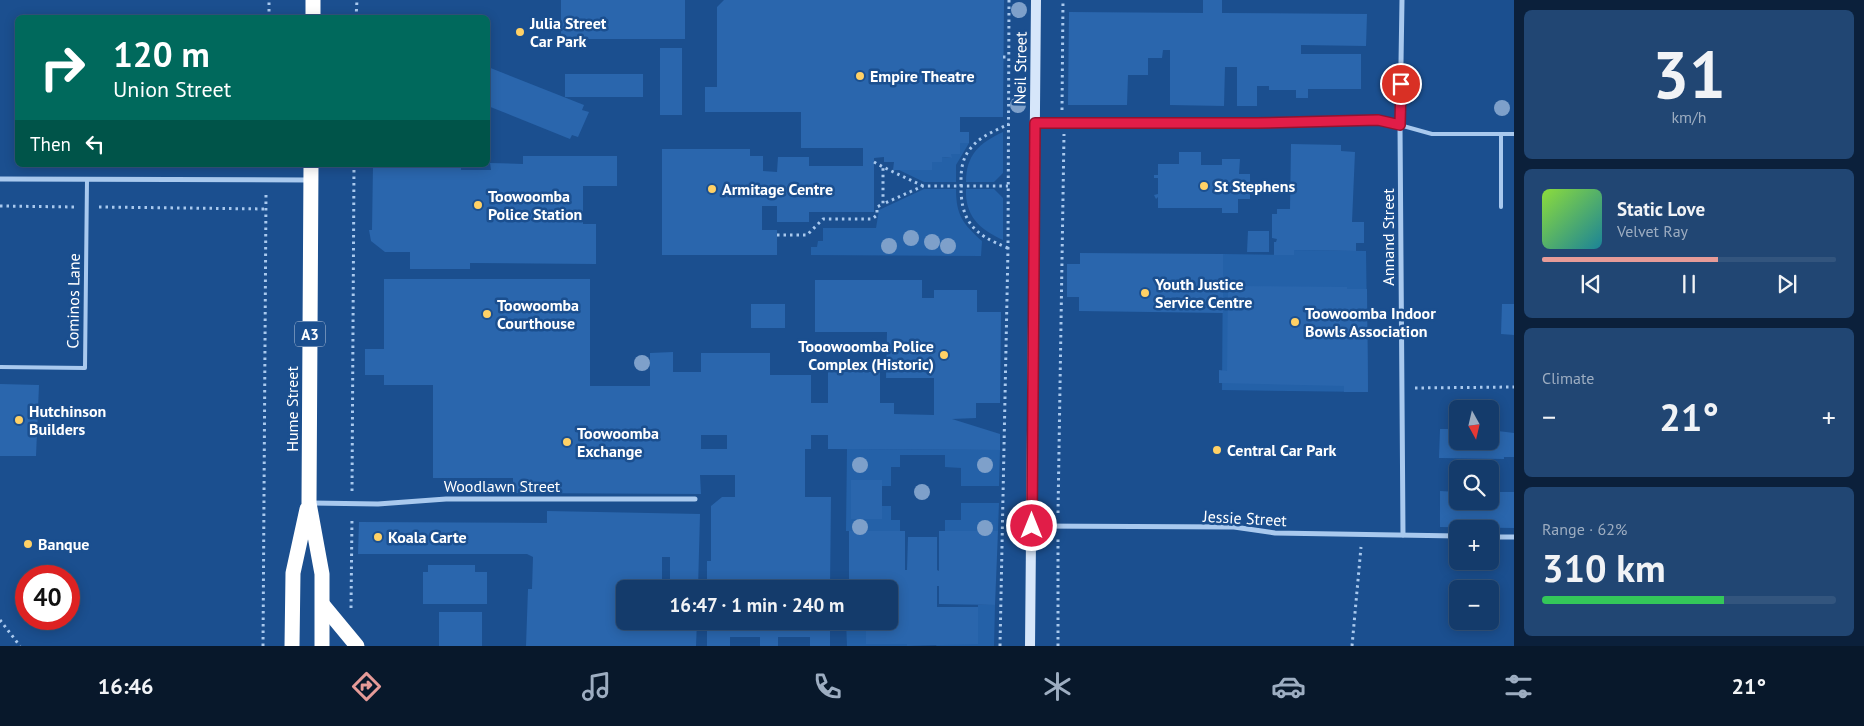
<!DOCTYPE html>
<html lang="en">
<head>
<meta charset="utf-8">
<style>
	body { margin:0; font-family:"PT Sans",sans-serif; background:#214673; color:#f1f3f6; height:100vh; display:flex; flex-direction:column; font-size:19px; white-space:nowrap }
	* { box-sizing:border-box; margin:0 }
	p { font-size:16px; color:#9dadc1 }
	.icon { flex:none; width:28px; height:28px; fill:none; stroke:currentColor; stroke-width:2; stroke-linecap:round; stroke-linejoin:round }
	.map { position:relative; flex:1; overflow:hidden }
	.drawer { display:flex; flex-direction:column; gap:10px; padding:10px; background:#0b203b; width:350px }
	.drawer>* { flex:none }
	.top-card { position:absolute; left:15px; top:15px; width:475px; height:152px; border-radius:8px; box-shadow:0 2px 12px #0003,0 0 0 1px #33557e; background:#00695c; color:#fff; overflow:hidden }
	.needle { width:32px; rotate:172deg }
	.controls { position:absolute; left:1449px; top:400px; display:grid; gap:10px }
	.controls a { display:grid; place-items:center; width:50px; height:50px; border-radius:8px; background:#143b6b; box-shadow:0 2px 12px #0003,0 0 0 1px #33557e; font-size:25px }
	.speed { position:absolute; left:15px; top:565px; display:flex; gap:10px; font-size:25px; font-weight:700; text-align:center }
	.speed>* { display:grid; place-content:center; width:65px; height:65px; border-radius:50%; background:#143b6b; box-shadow:0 2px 12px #0003,0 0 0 1px #33557e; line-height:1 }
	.speed .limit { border:8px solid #d22; background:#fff; color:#111 }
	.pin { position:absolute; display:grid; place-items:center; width:42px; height:42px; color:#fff; margin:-21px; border:2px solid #fff; border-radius:50%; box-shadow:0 1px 5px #0007 }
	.me { position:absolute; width:55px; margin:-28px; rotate:0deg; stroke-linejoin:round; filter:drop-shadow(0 0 4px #0008) }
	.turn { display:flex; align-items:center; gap:18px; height:105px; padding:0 15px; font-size:22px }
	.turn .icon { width:65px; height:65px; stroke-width:2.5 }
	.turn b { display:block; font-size:35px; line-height:42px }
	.then { display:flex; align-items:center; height:48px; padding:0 15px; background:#0003; gap:10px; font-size:19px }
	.big { font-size:38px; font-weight:700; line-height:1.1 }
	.drawer .card { flex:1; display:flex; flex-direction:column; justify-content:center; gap:8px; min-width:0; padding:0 18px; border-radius:8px; background:#214673 }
	.drawer .dial { align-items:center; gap:0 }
	.dial b { font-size:65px; line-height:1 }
	.song { display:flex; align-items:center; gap:15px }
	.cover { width:60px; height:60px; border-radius:8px; background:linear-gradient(135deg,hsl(90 70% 55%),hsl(190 70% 35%)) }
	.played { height:5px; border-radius:2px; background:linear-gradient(90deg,#e69b98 60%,#33557e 60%) }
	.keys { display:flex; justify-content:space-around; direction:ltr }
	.heat { display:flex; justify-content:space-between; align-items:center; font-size:28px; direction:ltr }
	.charge { height:8px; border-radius:4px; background:linear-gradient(90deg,#34c759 62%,#33557e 0) }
	.trip { position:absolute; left:616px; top:580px; width:282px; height:50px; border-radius:8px; background:#143b6b; box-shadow:0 2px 12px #0003,0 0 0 1px #33557e; font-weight:700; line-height:50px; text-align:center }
	.dock { display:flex; height:80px; justify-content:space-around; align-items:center; background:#08182b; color:#9dadc1 }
	.dock .icon { width:35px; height:35px }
	.dock .active { color:#e69b98 }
	.dock b { font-size:22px; color:#f1f3f6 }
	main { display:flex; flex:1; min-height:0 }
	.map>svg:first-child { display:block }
</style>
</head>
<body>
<main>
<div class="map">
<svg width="1514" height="646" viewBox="0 0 1514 646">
	<rect width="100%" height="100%" fill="#1b4f8f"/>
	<g fill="#2461a8">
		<path d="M1003 132V173L994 182H966C966 155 979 143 1003 132Z"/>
		<polygon points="960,143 969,143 956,165 956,182 924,182 897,169 932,170 932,162 942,157 951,158 951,154"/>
		<path d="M924 189H956C956 215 963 224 982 241L981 256 811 255V247H817L818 241H823V228H876L879 210Z"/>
		<path d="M966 189H994L1003 198V240C979 229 965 216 966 189Z"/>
		<polygon points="1294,250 1366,251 1368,392 1222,390 1223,254 1294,255"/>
		<polygon points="847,449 1000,450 999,486 961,486 961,468 945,467 945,455 900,455 900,467 891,467 891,486 882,486 882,480 851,480 851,519 882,519 882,506 891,506 891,520 900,520 900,531 846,531"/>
		<polygon points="961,503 999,503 998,531 945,531 945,520 961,520"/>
		<polygon points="978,605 995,605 994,646 936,646 937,644 978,644"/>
		<polygon points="846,621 866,621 866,644 907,644 907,646 847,646"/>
	</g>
	<g fill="#2a66ad" fill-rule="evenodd">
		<rect x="561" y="0" width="124" height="39"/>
		<polygon points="724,0 1004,0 1003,117 960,117 960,132 969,132 969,143 960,143 960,154 951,154 952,158 942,157 942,162 932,162 932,170 893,170 894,162 884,162 884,157 874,158 874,212 809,212 809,222 777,222 777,206 762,206 762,230 777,230 777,255 662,255 662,149 750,149 750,156 763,156 763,171 777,172 778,157 809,157 809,166 863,166 863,148 801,148 801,112 705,112 705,87 717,87 717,7"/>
		<polygon points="1203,0 1222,0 1222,13 1367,14 1366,46 1301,45 1301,54 1361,54 1361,89 1308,89 1308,98 1296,98 1296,90 1269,90 1269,86 1257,86 1257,106 1237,106 1237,67 1225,67 1224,106 1170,105 1170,50 1163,50 1162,58 1148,58 1148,75 1128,75 1127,105 1068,105 1069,12 1203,13"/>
		<rect x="660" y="48" width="22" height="67"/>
		<polygon points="488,67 584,105 582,110 589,112 578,137 572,135 570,139 488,106"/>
		<rect x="565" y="74" width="78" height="23"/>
		<polygon points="1291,144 1341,145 1341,151 1355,152 1352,222 1364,222 1364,243 1356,243 1356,251 1294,250 1294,255 1274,255 1274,242 1276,242 1277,239 1272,238 1272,214 1277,214 1277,209 1290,209"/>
		<polygon points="1179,152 1201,152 1201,165 1222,165 1222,159 1240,159 1239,174 1250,174 1250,199 1238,199 1238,213 1222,213 1222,208 1158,208 1158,197 1156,199 1154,195 1158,194 1158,178 1154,178 1154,175 1158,175 1158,164 1179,164"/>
		<polygon points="523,156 617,156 617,186 583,186 583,224 596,224 596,264 470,263 470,269 410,269 410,252 385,252 371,241 369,230 372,230 373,165 461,165 461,170 491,170 490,163 523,164"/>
		<polygon points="1248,231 1269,231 1269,252 1247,252"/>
		<polygon points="1080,253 1223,254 1223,313 1079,311 1079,297 1067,297 1067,264 1080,264"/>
		<path d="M384 279H590V386H650V353L673 352V372H701V353H770V375H811V403H828V372H880V403H894V414L934 415V378H886L887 332H815V280H922V298H934V290H977V312H1001L1000 403H976V418L952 419 1000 434V450L828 449V435H811V449H805V497H831L830 589H707V561H711V506L722 497H735V475H700L701 494 513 493V478H433V385H384V375H365V349H384ZM701 435H727V449H701Z"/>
		<polygon points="1228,286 1347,287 1347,289 1367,289 1368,392 1344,392 1344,386 1219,383 1219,370 1227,371"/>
		<rect x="751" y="304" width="34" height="24"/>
		<polygon points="1502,304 1514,304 1514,335 1501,334"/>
		<polygon points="0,384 39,385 36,456 0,456"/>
		<polygon points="1440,429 1458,429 1458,441 1490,441 1490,430 1514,433 1514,457 1504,457 1504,459 1439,458"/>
		<rect x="851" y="480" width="31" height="39"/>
		<polygon points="1440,491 1458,492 1458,501 1490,501 1490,492 1514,492 1514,528 1440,527"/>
		<polygon points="547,511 700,514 698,589 670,589 670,557 662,557 662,589 625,589 625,621 697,621 696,646 526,646 528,589 532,589 533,557 527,554 358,554 359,522 547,523"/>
		<polygon points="849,531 905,531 905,570 907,570 908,537 937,537 937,570 939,571 939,531 998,531 995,605 939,604 939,586 937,586 937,607 978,607 978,644 907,646 907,644 866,644 866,621 890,621 890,607 896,607 890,604 890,589 849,589"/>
		<polygon points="428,565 475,565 475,572 487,572 487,604 423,604 423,572 428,572"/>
		<rect x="439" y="612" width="43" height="34"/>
		<polygon points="707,621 830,621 830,646 810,646 810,637 778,637 778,646 760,646 760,637 730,637 730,646 707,646"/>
	</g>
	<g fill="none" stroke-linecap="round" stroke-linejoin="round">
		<g stroke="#a9c9ee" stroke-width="3" stroke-dasharray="2.5 4" stroke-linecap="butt">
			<polyline points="269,18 269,0"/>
			<polyline points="356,18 357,0"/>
			<polyline points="1003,57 1009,57"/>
			<polyline points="1062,110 1063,0"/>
			<polyline points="874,162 883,167"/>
			<polyline points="923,186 883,167 883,204 923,186 1008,186"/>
			<polyline points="0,206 75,207"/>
			<polyline points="99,207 266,209"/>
			<polyline points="777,235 807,235 823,219 872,219 877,215 877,207 883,204"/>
			<path d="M1008 248C972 234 960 220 961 182 961 170 962 159 970 149 980 136 995 131 1009 124"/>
			<polyline points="1415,388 1514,387"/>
			<polyline points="352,491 354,165"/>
			<polyline points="1058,513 1064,134"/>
			<polyline points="351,608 352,517"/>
			<polyline points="0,620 20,646"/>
			<polyline points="263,646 266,193"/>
			<polyline points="1000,646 1008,248 1009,0"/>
			<polyline points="1058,646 1058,539"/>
			<polyline points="1352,646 1361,547"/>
		</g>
		<g stroke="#a9c9ee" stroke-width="4">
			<polyline points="1037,123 1257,123 1378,119 1432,134 1514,134"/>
			<polyline points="1501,134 1501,207"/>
			<polyline points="0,367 85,368 87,180"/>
		</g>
		<g stroke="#a9c9ee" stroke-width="5">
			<polyline points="1402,0 1400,125 1403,535"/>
			<polyline points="0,179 309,180"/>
			<polyline points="312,503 378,504 446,499 695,499"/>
			<polyline points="1032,526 1234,527 1275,533 1458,536"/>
			<polyline points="1490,537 1514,537"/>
		</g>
		<polyline stroke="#d6e6fa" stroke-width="10" points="1030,646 1036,0"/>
		<g stroke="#fff" stroke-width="15">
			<polyline points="313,18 313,0"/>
			<polyline points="311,165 309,503 322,574 322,646"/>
			<polyline points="323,605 357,646"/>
			<polyline points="292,646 293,573 307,509"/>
		</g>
	</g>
	<g fill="#7ea0ca">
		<circle cx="1019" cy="10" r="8"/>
		<circle cx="1018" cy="105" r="8"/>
		<circle cx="1502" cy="108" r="8"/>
		<circle cx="911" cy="238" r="8"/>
		<circle cx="932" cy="242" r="8"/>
		<circle cx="889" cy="246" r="8"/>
		<circle cx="948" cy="246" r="8"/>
		<circle cx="642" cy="363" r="8"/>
		<circle cx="860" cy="465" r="8"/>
		<circle cx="985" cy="465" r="8"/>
		<circle cx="922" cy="492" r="8"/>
		<circle cx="860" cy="527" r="8"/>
		<circle cx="985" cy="528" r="8"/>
	</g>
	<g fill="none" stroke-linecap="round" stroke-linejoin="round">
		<defs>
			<polyline id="route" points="1032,526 1035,123 1257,123 1378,120 1400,125 1401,84"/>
		</defs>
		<use href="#route" stroke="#92132f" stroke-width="12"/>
		<use href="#route" stroke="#e11d48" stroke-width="9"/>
	</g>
	<g fill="#ffd166" stroke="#1b4f8f" stroke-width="2">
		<circle cx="520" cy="32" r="5"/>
		<circle cx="860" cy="76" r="5"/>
		<circle cx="1204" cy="186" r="5"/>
		<circle cx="712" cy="189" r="5"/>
		<circle cx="478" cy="205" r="5"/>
		<circle cx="1145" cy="293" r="5"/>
		<circle cx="487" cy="314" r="5"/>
		<circle cx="1295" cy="322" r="5"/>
		<circle cx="944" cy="355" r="5"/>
		<circle cx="19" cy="420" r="5"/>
		<circle cx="567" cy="442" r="5"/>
		<circle cx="1217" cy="450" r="5"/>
		<circle cx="378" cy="537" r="5"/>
		<circle cx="28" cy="544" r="5"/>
	</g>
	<g text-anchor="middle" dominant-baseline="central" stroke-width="5" stroke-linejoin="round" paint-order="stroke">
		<rect fill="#1b4f8f" stroke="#bbcadd" stroke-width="1" x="295" y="321.5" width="30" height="25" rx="4"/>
		<g font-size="15" font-weight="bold" fill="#fff">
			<text x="310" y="334">A3</text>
		</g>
		<g font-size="16" font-weight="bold" fill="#fff" stroke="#1b4f8f" text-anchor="start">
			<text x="530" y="23">Julia Street<tspan x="530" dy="18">Car Park</tspan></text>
			<text x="870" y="76">Empire Theatre</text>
			<text x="1214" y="186">St Stephens</text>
			<text x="722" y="189">Armitage Centre</text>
			<text x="488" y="196">Toowoomba<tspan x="488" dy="18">Police Station</tspan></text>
			<text x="1155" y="284">Youth Justice<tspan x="1155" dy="18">Service Centre</tspan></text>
			<text x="497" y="305">Toowoomba<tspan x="497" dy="18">Courthouse</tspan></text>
			<text x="1305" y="313">Toowoomba Indoor<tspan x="1305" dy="18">Bowls Association</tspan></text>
			<text x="934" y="346" text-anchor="end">Tooowoomba Police<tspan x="934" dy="18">Complex (Historic)</tspan></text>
			<text x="29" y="411">Hutchinson<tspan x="29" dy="18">Builders</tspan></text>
			<text x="577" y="433">Toowoomba<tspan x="577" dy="18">Exchange</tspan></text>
			<text x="1227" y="450">Central Car Park</text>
			<text x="388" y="537">Koala Carte</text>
			<text x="38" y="544">Banque</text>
		</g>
		<g font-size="16" fill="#fff" stroke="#1b4f8f">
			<text transform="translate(1020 68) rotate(-89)">Neil Street</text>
			<text transform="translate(1388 237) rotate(-90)">Annand Street</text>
			<text transform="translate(73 301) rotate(-89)">Cominos Lane</text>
			<text transform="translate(292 409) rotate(-90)">Hume Street</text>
			<text x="502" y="486">Woodlawn Street</text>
			<text transform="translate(1245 518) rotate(3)">Jessie Street</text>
		</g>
	</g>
</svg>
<div class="controls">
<a><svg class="needle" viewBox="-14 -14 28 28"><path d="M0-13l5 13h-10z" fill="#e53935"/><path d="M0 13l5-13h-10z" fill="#9dadc1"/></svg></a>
<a><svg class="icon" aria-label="search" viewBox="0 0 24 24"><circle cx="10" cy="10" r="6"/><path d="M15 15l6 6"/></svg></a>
<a>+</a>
<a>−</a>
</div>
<div class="speed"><div class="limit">40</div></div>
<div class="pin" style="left:1401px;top:84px;background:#d93025"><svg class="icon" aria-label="arrive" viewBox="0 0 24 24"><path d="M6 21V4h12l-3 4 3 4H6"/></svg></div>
<svg class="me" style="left:1032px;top:526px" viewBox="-20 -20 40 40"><circle r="17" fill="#e11d48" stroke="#fff" stroke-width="3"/><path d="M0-11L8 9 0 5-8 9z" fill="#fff"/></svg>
<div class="trip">16:47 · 1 min · 240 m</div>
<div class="top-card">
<div class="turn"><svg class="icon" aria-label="right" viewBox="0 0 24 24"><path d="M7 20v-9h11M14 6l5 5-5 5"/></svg><div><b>120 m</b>Union Street</div></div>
<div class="then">Then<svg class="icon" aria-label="left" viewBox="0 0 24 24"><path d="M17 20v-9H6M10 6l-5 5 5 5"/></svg></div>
</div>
</div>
<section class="drawer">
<div class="card dial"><b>31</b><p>km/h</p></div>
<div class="card">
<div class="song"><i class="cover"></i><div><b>Static Love</b><p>Velvet Ray</p></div></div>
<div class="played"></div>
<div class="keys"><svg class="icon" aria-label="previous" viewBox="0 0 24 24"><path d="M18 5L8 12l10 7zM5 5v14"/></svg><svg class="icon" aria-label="pause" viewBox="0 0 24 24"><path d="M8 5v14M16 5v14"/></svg><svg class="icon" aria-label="next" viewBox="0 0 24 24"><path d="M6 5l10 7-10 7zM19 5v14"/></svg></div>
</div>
<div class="card"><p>Climate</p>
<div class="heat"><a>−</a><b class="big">21°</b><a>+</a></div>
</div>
<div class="card"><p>Range · 62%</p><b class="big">310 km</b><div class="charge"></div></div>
</section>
</main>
<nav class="dock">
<b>16:46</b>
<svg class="icon active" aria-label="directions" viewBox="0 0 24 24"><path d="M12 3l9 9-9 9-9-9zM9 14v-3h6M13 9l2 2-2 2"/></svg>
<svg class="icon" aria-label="music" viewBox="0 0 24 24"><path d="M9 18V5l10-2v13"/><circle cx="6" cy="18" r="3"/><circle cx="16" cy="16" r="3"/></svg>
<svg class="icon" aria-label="phone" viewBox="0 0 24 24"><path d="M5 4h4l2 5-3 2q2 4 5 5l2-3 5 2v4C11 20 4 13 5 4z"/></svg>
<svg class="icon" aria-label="climate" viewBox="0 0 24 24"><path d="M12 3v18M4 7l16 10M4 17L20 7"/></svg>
<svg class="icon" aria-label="car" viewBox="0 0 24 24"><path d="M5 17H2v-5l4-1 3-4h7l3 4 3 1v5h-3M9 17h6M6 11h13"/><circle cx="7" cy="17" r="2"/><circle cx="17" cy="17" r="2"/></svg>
<svg class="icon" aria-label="filters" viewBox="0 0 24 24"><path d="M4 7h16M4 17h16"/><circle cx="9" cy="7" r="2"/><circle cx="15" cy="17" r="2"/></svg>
<b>21°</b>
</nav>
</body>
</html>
